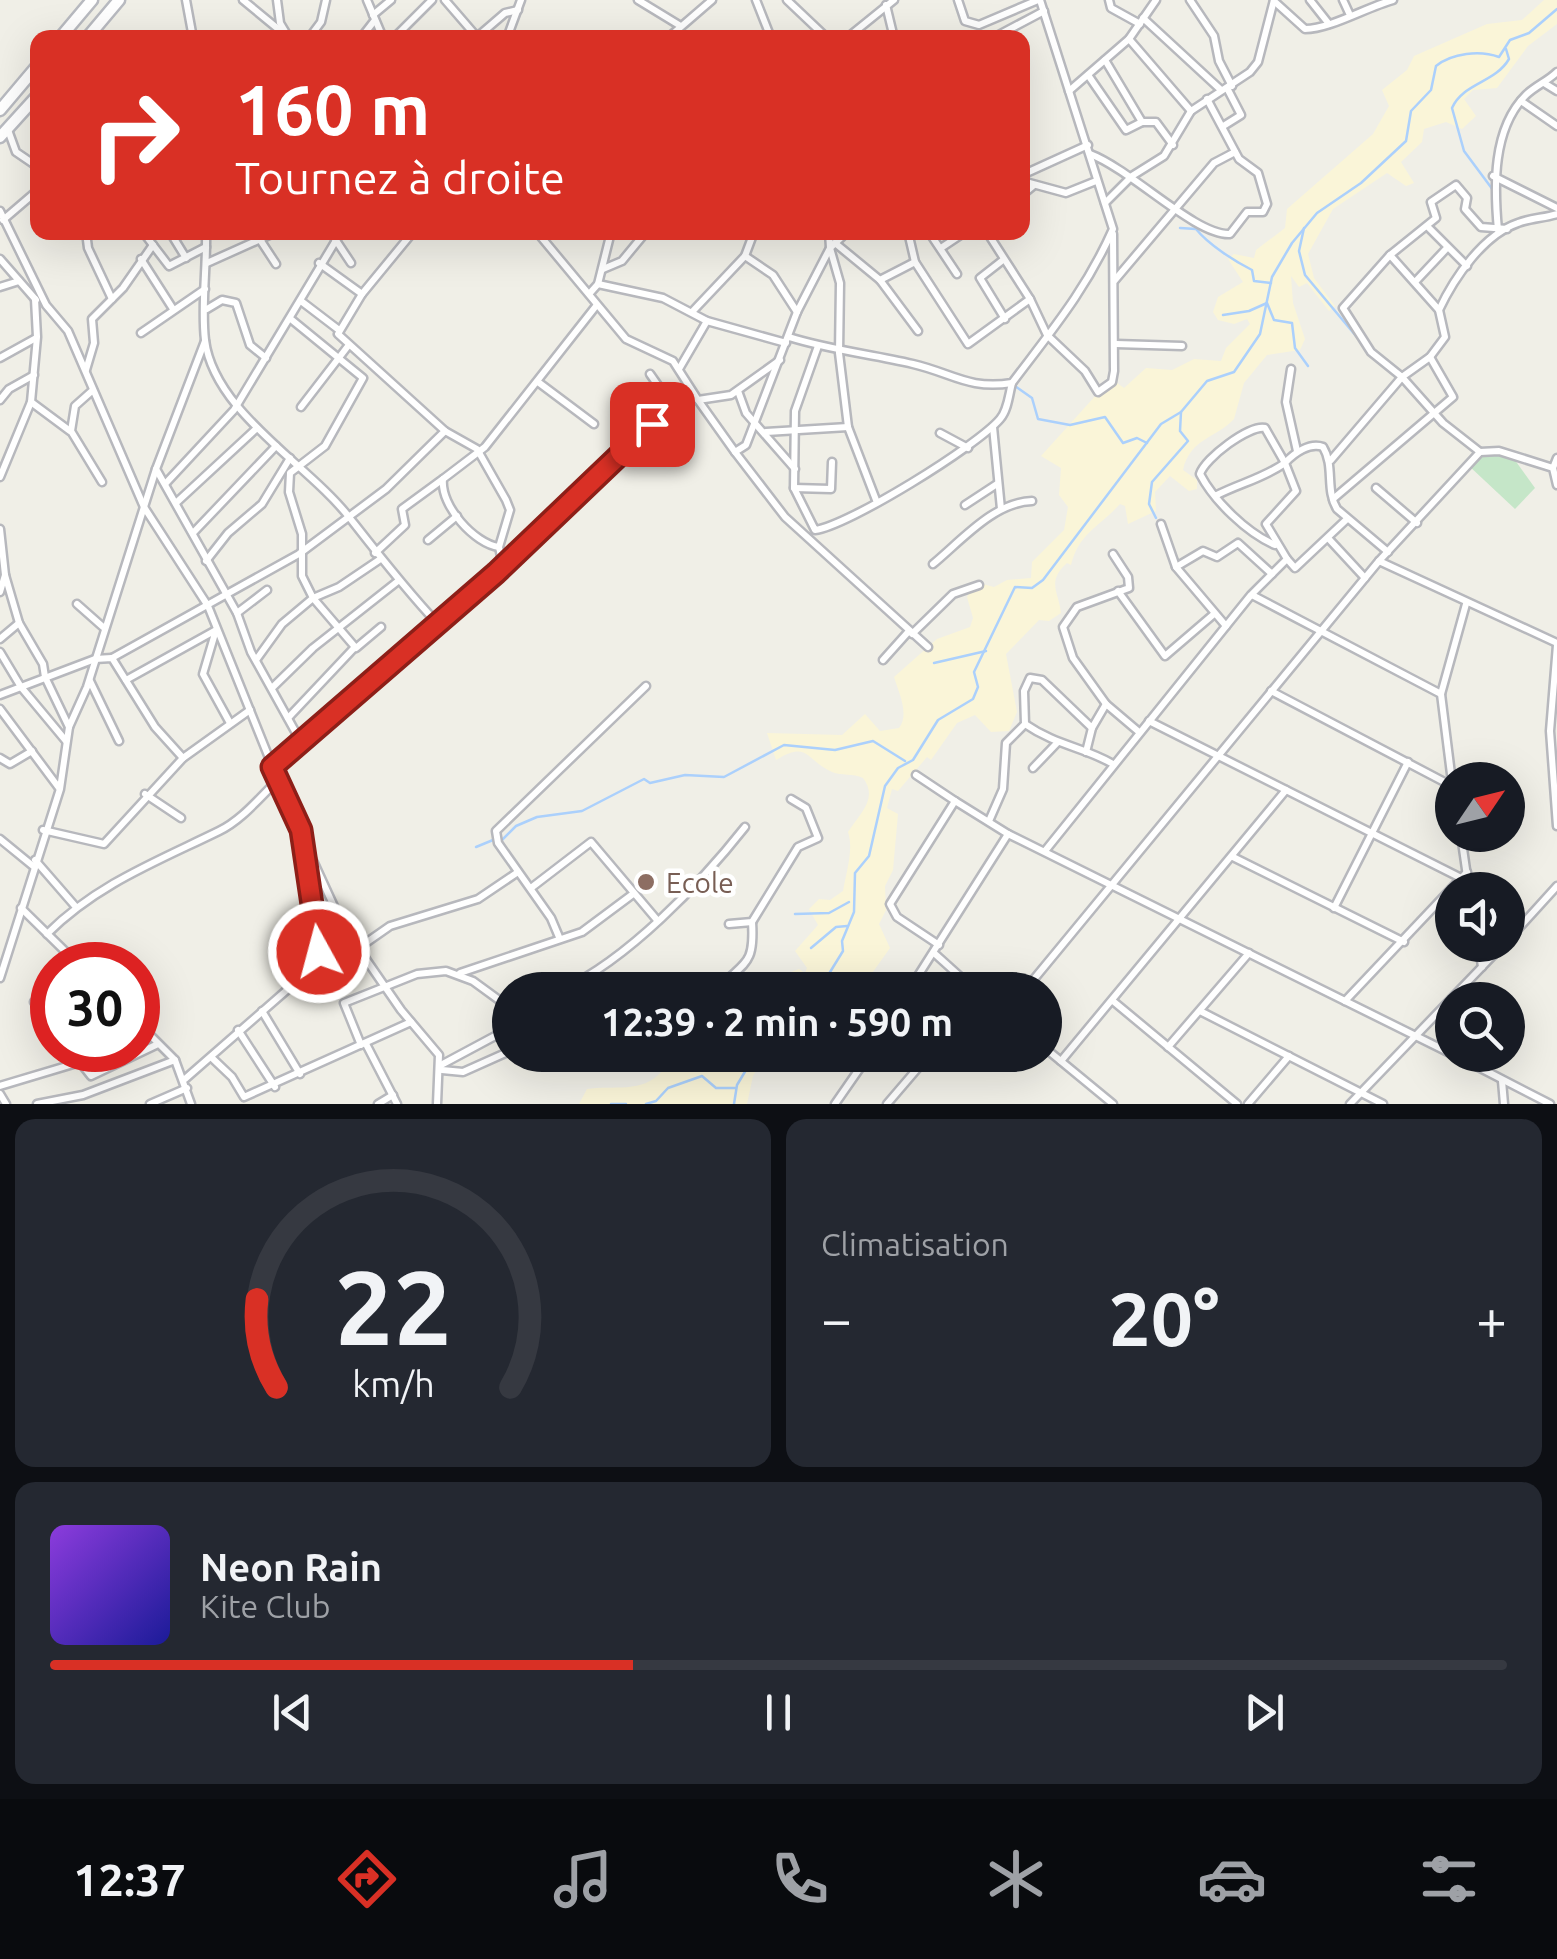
<!DOCTYPE html>
<html lang="fr">
<head>
<meta charset="utf-8">
<style>
	body { margin:0; font-family:Ubuntu,sans-serif; background:#242831; color:#f1f3f6; height:100vh; display:flex; flex-direction:column; font-size:38px; white-space:nowrap }
	* { box-sizing:border-box; margin:0 }
	p { font-size:32px; color:#9ea1a6 }
	.icon { flex:none; width:55px; height:55px; fill:none; stroke:currentColor; stroke-width:2; stroke-linecap:round; stroke-linejoin:round }
	.map { position:relative; height:1104px; overflow:hidden }
	.side { display:flex; flex-direction:column; gap:15px; padding:15px; background:#0d0f14; flex:1 }
	.side>* { flex:none }
	.banner { position:absolute; left:30px; top:30px; width:1000px; height:210px; border-radius:20px; box-shadow:0 10px 40px #0002; background:#d93025; color:#fff; overflow:hidden }
	.needle { width:65px; rotate:55deg }
	.buttons { position:absolute; left:1435px; top:762px; display:grid; gap:20px }
	.buttons a { display:grid; place-items:center; width:90px; height:90px; border-radius:50%; background:#171b24; box-shadow:0 10px 40px #0002; font-size:50px }
	.speed { position:absolute; left:30px; top:942px; display:flex; gap:20px; font-size:50px; font-weight:700; text-align:center }
	.speed>* { display:grid; place-content:center; width:130px; height:130px; border-radius:50%; background:#171b24; box-shadow:0 10px 40px #0002; line-height:1 }
	.speed .limit { border:15px solid #d22; background:#fff; color:#111 }
	.pin { position:absolute; display:grid; place-items:center; width:85px; height:85px; color:#fff; margin:-42px; border-radius:20px; box-shadow:0 5px 15px #0006 }
	.me { position:absolute; width:110px; margin:-55px; rotate:353deg; stroke-linejoin:round; filter:drop-shadow(0 0 8px #0008) }
	.turn { display:flex; align-items:center; gap:35px; height:210px; padding:0 40px; font-size:45px }
	.turn .icon { width:130px; height:130px; stroke-width:2.5 }
	.turn b { display:block; font-size:70px; line-height:85px }
	.big { font-size:75px; font-weight:700; line-height:1.1 }
	.side .tile { flex:1; display:flex; flex-direction:column; justify-content:center; gap:15px; min-width:0; padding:0 35px; border-radius:20px; background:#242831 }
	.side .dial { align-items:center; gap:0 }
	.dial svg { height:260px; overflow:visible; fill:none; stroke:#363941; stroke-width:7; stroke-linecap:round; text-anchor:middle }
	.dial text { fill:#f1f3f6; stroke:none }
	.song { display:flex; align-items:center; gap:30px }
	.cover { width:120px; height:120px; border-radius:15px; background:linear-gradient(135deg,hsl(270 70% 55%),hsl(240 70% 35%)) }
	.played { height:10px; border-radius:5px; background:linear-gradient(90deg,#d93025 40%,#363941 40%) }
	.keys { display:flex; justify-content:space-around; direction:ltr }
	.heat { display:flex; justify-content:space-between; align-items:center; font-size:55px; direction:ltr }
	.side .tiles { flex:1; display:grid; gap:15px; grid-template-columns:1fr 1fr }
	.tile:last-child { grid-column:span 2 }
	.trip { position:absolute; left:492px; top:972px; width:570px; height:100px; border-radius:50px; background:#171b24; box-shadow:0 10px 40px #0002; font-weight:700; line-height:100px; text-align:center }
	.menu { display:flex; height:160px; justify-content:space-around; align-items:center; background:#090b0e; color:#9ea1a6 }
	.menu .icon { width:70px; height:70px }
	.menu .current { color:#d93025 }
	.menu b { font-size:45px; color:#f1f3f6 }
	.map>svg:first-child { display:block }
</style>
</head>
<body>
<div class="map">
<svg width="1557" height="1104" viewBox="0 0 1557 1104">
	<rect width="100%" height="100%" fill="#f0efe7"/>
	<polygon fill="#c5e6c8" points="1490,449 1512,456 1535,488 1515,509 1468,465"/>
	<g fill="#faf5d8">
		<path d="M1544 0H1557V24L1528 46 1497 88 1473 90 1464 99 1476 116 1462 129 1446 122 1424 129 1422 142 1401 162 1414 183 1406 186 1387 173 1333 209 1308 254 1314 278 1335 306 1329 311 1307 283 1299 287 1291 276 1293 303 1305 339 1300 350 1267 355 1244 383 1234 419C1217 438 1190 438 1183 470L1197 480V489L1189 491 1170 476 1155 492 1156 511 1128 524 1125 506 1120 504C1098 528 1079 533 1071 565L1067 563C1046 582 1059 592 1061 613L1049 621 1039 620 1006 654 1017 712 1009 731 991 732 975 715 957 723 931 760 927 757 898 791 892 789 887 808 898 814 893 870 885 886 886 910 879 924 890 948 860 990H730L727 981 746 973 765 982 799 969 805 973 807 968 795 951 818 925 809 909 819 899 830 900 843 891C846 873 854 849 848 832 859 814 879 799 863 778 853 773 842 776 832 772 805 760 809 740 776 760L767 733 842 735 865 714 880 731 899 728C910 714 898 691 894 677L937 639 970 627 973 618 967 597 975 582 994 587 1007 580 1031 578 1032 562 1064 530 1068 507 1059 495 1061 468 1041 456 1107 383 1113 380 1124 388 1146 368 1172 370 1194 359 1221 361 1226 348 1250 324 1247 319 1234 324 1218 320 1213 312 1218 297 1243 282 1228 259 1234 254 1254 258 1256 250 1285 228 1287 209 1373 134 1389 106 1382 90 1407 70 1414 56 1487 24 1522 20Z"/>
		<path d="M656 1055 674 1068 703 1064V1055H765L753 1076 747 1104H579L587 1089C613 1085 643 1094 662 1071L653 1057Z"/>
	</g>
	<g fill="none" stroke-linecap="round" stroke-linejoin="round">
		<g stroke="#abd0fc" stroke-width="2.5">
			<path d="M1493 190 1464 151 1452 108C1463 83 1495 83 1509 59L1506 49"/>
			<path d="M1180 228 1196 229C1208 244 1234 261 1252 270L1254 281 1271 283"/>
			<polyline points="1304,228 1299,251 1305,275 1356,336"/>
			<polyline points="1223,315 1249,311 1267,303 1274,320 1292,323 1295,348 1308,366"/>
			<polyline points="1015,386 1032,398 1038,419 1070,425 1105,417 1123,443 1137,438 1147,443"/>
			<polyline points="1156,518 1149,504 1152,482 1188,441 1180,431 1181,412"/>
			<polyline points="934,663 986,651"/>
			<polyline points="501,841 516,826 537,817 582,811 644,779 650,783 685,775 724,777 784,745 835,750 873,741 905,761"/>
			<polyline points="476,847 493,840"/>
			<polyline points="795,914 829,913 849,902"/>
			<polyline points="811,948 836,927 847,926"/>
			<polyline points="789,982 828,978 833,990"/>
			<path d="M819 990 843 951 842 941 854 912 855 873 869 856 885 786 898 768 913 760 938 720 973 699 978 687 974 672 1015 587 1032 588 1043 580 1161 424 1181 412 1207 381 1234 372 1260 334 1272 277 1292 243 1317 213 1361 183 1406 141 1411 111 1431 90 1436 66C1452 53 1480 50 1499 57L1510 40 1529 33 1557 9"/>
			<polyline points="611,1104 626,1104"/>
			<polyline points="646,1104 656,1101 668,1088 702,1076 716,1088 735,1088"/>
			<polyline points="734,1104 737,1085 755,1055"/>
		</g>
		<defs>
			<g id="minor">
				<polyline points="186,0 193,38"/>
				<polyline points="243,0 283,33"/>
				<polyline points="277,0 280,23 289,38"/>
				<polyline points="367,0 383,38"/>
				<polyline points="445,0 477,37"/>
				<polyline points="638,0 679,25"/>
				<polyline points="756,0 771,38"/>
				<polyline points="787,0 827,38"/>
				<polyline points="958,0 965,21 979,25 1038,0"/>
				<polyline points="1109,0 1111,8 1140,24"/>
				<polyline points="1190,0 1214,36 1219,61 1232,86"/>
				<polyline points="1310,0 1329,24"/>
				<polyline points="1343,0 1349,13"/>
				<path d="M1274 1 1305 29C1330 29 1367 7 1393 0"/>
				<polyline points="886,5 894,38"/>
				<polyline points="373,15 391,0"/>
				<polyline points="1143,18 1221,90"/>
				<polyline points="309,38 321,22 326,0"/>
				<polyline points="361,38 375,20"/>
				<polyline points="394,38 432,0"/>
				<polyline points="476,38 505,13 518,10"/>
				<polyline points="507,38 521,0"/>
				<polyline points="668,38 712,0"/>
				<polyline points="847,38 894,0"/>
				<polyline points="993,38 1044,11"/>
				<polyline points="1129,39 1191,111"/>
				<polyline points="1105,60 1142,122 1156,122 1173,145"/>
				<polyline points="1088,75 1126,130 1142,122"/>
				<polyline points="1544,83 1557,91"/>
				<polyline points="1069,91 1129,39 1156,0"/>
				<polyline points="1521,101 1557,126"/>
				<polyline points="1225,125 1241,115 1227,88"/>
				<polyline points="8,130 16,152 38,167"/>
				<path d="M1090 154C1132 170 1196 236 1230 234L1247 212H1263L1267 204 1258 173 1239 159 1207 99"/>
				<polyline points="1022,175 1088,145"/>
				<polyline points="1493,176 1557,208"/>
				<polyline points="1022,181 1066,193 1096,181"/>
				<polyline points="1022,195 1033,186"/>
				<polyline points="1105,203 1132,176 1164,156 1191,111 1250,72 1258,62 1274,0"/>
				<polyline points="0,211 46,305 68,331 144,507 208,606 292,815 343,926 401,1010 439,1055 437,1104"/>
				<polyline points="3,220 38,190"/>
				<polyline points="1428,227 1467,266"/>
				<path d="M1498 230C1494 187 1492 129 1526 95 1535 86 1548 81 1557 72"/>
				<polyline points="86,232 88,248 112,299"/>
				<polyline points="143,232 169,266 206,247"/>
				<polyline points="170,232 186,258"/>
				<path d="M206 232C207 267 201 306 205 340 214 412 308 464 349 517 378 554 405 589 437 623"/>
				<polyline points="255,232 276,264"/>
				<polyline points="537,232 626,339 673,361 698,400 731,395 780,360"/>
				<polyline points="847,232 830,248 840,283 839,353 848,427 876,500"/>
				<polyline points="908,232 915,262 968,344 1030,299"/>
				<polyline points="929,232 957,274"/>
				<polyline points="987,232 1030,299 1047,335 1085,371 1098,392 1112,382 1114,371 1113,234"/>
				<polyline points="335,239 351,263"/>
				<polyline points="835,243 880,280 915,262"/>
				<polyline points="941,248 965,232"/>
				<polyline points="1390,255 1436,218 1431,202 1456,185 1467,198 1465,209 1481,227 1507,229"/>
				<polyline points="745,256 773,275 797,312"/>
				<polyline points="0,259 36,300"/>
				<polyline points="141,259 173,309"/>
				<polyline points="1003,260 980,278 1005,319"/>
				<polyline points="207,263 276,232"/>
				<polyline points="319,263 362,294"/>
				<polyline points="603,269 622,261 646,232"/>
				<polyline points="880,280 918,331"/>
				<polyline points="1115,280 1214,163 1235,152"/>
				<polyline points="1415,282 1446,249"/>
				<polyline points="598,284 663,298 707,321 786,343"/>
				<polyline points="0,287 19,281"/>
				<polyline points="590,293 598,284 611,232"/>
				<polyline points="301,301 339,330"/>
				<polyline points="207,309 222,300 236,303 250,345 266,358"/>
				<path d="M1439 310C1454 278 1483 235 1518 223 1530 218 1544 218 1557 214"/>
				<polyline points="692,312 745,256 754,232"/>
				<polyline points="141,333 205,289"/>
				<path d="M789 337C830 350 871 354 913 364 952 373 969 390 1012 383 1052 330 1086 290 1113 229L1040 0"/>
				<polyline points="1116,344 1182,346"/>
				<path d="M818 346 795 411 794 488 815 530C848 526 977 446 1000 419 1008 410 1009 394 1012 383"/>
				<polyline points="0,358 36,338"/>
				<polyline points="679,369 707,321"/>
				<polyline points="1291,369 1286,402 1297,451"/>
				<polyline points="86,370 94,343 92,319 123,288 153,245"/>
				<polyline points="650,374 671,404"/>
				<polyline points="538,382 594,424"/>
				<polyline points="93,390 75,406 71,431 102,482"/>
				<polyline points="738,391 746,413 795,469"/>
				<polyline points="0,400 9,389 34,375"/>
				<polyline points="698,400 735,452 746,445 797,312 830,248 829,232"/>
				<polyline points="31,402 70,431"/>
				<polyline points="301,407 348,346"/>
				<polyline points="993,427 1001,509"/>
				<polyline points="766,432 848,427"/>
				<polyline points="940,433 968,448"/>
				<polyline points="735,452 785,517 928,647"/>
				<polyline points="1331,460 1402,377 1430,357 1445,337 1439,310 1390,255 1343,308 1371,352 1402,377 1443,423 1480,452"/>
				<polyline points="1553,468 1557,458"/>
				<polyline points="156,469 237,613 251,652 301,742"/>
				<polyline points="0,477 31,402 37,337 35,299"/>
				<polyline points="166,483 234,410 341,232"/>
				<polyline points="794,488 831,489 832,462"/>
				<polyline points="1376,488 1417,523"/>
				<path d="M1215 496C1240 483 1262 479 1285 463L1265 428C1249 425 1205 458 1200 474 1214 501 1247 533 1275 545"/>
				<polyline points="1333,499 1453,397 1430,357"/>
				<polyline points="177,502 257,428"/>
				<polyline points="965,505 997,484"/>
				<polyline points="1161,524 1176,567 1226,626"/>
				<polyline points="0,529 5,575 0,592"/>
				<polyline points="193,533 276,446"/>
				<polyline points="1328,538 1365,578"/>
				<polyline points="428,540 457,516"/>
				<path d="M499 547C475 544 440 506 443 479L485 447 596 306"/>
				<polyline points="375,553 405,525 402,509 443,479"/>
				<polyline points="1287,559 1295,568 1347,519"/>
				<polyline points="206,561 228,533 262,504 290,458"/>
				<polyline points="1379,561 1557,643"/>
				<path d="M933 564C961 541 994 502 1032 501"/>
				<polyline points="503,566 612,466 671,404 691,392"/>
				<polyline points="1176,567 1203,551 1217,557 1238,543 1272,574"/>
				<polyline points="5,575 19,623 43,664 45,677 69,727"/>
				<polyline points="1118,591 1165,656 1214,614"/>
				<polyline points="1252,595 1441,694"/>
				<polyline points="77,604 103,627"/>
				<polyline points="237,613 267,590"/>
				<polyline points="912,634 953,594 979,585"/>
				<polyline points="0,639 19,623"/>
				<polyline points="1557,645 1550,731 1557,826"/>
				<polyline points="356,648 381,627"/>
				<polyline points="0,652 21,687 66,741"/>
				<polyline points="112,658 299,554 386,489 445,431 338,334 362,294 413,232"/>
				<polyline points="256,660 282,624 313,598 302,576 302,534 289,492 290,473 325,446 363,378 292,320"/>
				<polyline points="883,660 909,631"/>
				<polyline points="126,680 216,630 203,674 230,723"/>
				<polyline points="90,681 119,741"/>
				<polyline points="273,687 313,648 398,581"/>
				<polyline points="1271,691 1452,786"/>
				<polyline points="0,695 95,659 112,658 155,727 183,758"/>
				<polyline points="1106,704 1073,658 1063,627 1077,607 1129,588 1128,577 1113,554"/>
				<polyline points="0,709 59,788"/>
				<polyline points="288,718 355,647 313,598 339,587 379,560"/>
				<polyline points="1149,721 1461,878"/>
				<path d="M1025 724C1057 746 1084 747 1113 764"/>
				<polyline points="1086,752 1092,728"/>
				<polyline points="0,758 10,764 32,751"/>
				<polyline points="272,767 503,566 499,547 510,510 506,500 477,449 445,431"/>
				<polyline points="1033,768 1057,743"/>
				<polyline points="916,775 955,801 890,904 897,917 939,945"/>
				<polyline points="1452,782 1441,694 1466,604"/>
				<polyline points="145,794 181,818"/>
				<polyline points="955,801 1008,834 1452,1054"/>
				<polyline points="989,821 1003,789 1006,743 1025,724 1024,691 1030,678 1042,680 1092,728 1106,704 1139,732"/>
				<polyline points="43,830 104,844 183,758 250,710"/>
				<polyline points="1461,835 1469,890"/>
				<polyline points="0,839 33,866"/>
				<path d="M1045 851 1251 595 1287 559 1266 524 1296 491 1285 463C1294 453 1310 442 1323 447 1335 467 1325 489 1337 509L1388 552"/>
				<polyline points="1233,857 1404,942"/>
				<polyline points="35,860 75,906"/>
				<polyline points="531,888 591,842 657,920"/>
				<polyline points="21,908 79,965"/>
				<polyline points="1334,908 1408,762"/>
				<polyline points="729,924 752,922 798,847 818,838 806,808 791,799"/>
				<path d="M47 934C97 884 158 861 219 831 242 820 260 797 278 780"/>
				<polyline points="559,937 551,918 498,843 496,831 646,686"/>
				<polyline points="1508,940 1557,886"/>
				<polyline points="1479,945 1482,967"/>
				<polyline points="934,953 975,990"/>
				<polyline points="304,973 337,963 390,926 478,899 518,872"/>
				<polyline points="460,973 582,932 633,894"/>
				<polyline points="0,978 60,789 69,727 87,687 156,469 205,341"/>
				<path d="M562 990C628 959 700 884 745 827"/>
				<polyline points="676,990 678,990"/>
				<path d="M717 990C743 961 755 968 752 922"/>
				<polyline points="909,990 1008,834"/>
				<polyline points="1025,990 1379,561 1480,452 1499,451 1553,468 1557,485"/>
				<polyline points="1113,1001 1237,1104"/>
				<polyline points="1345,1001 1467,872"/>
				<polyline points="34,1002 52,1026"/>
				<polyline points="262,1011 300,1074"/>
				<polyline points="1200,1011 1383,1104"/>
				<polyline points="138,1023 175,1060 191,1104"/>
				<polyline points="238,1030 275,1087"/>
				<polyline points="366,1044 397,1104"/>
				<polyline points="361,1045 344,1003 417,974 446,971 473,981 510,1008"/>
				<polyline points="1168,1047 1249,953"/>
				<polyline points="1045,1048 1113,1104"/>
				<polyline points="67,1050 75,1063"/>
				<polyline points="1455,1055 1550,1104"/>
				<polyline points="211,1057 232,1077 244,1097 411,1022"/>
				<polyline points="1061,1061 1286,790"/>
				<polyline points="441,1065 510,1028"/>
				<polyline points="442,1070 463,1072 510,1051"/>
				<polyline points="185,1079 288,989 319,952 302,837"/>
				<polyline points="1502,1081 1504,1104"/>
				<polyline points="0,1086 80,1062 91,1076 158,1044"/>
				<polyline points="0,1094 6,1104"/>
				<polyline points="37,1104 83,1095 175,1060"/>
				<polyline points="150,1104 187,1088"/>
				<polyline points="378,1104 393,1095"/>
				<polyline points="835,1104 869,1055"/>
				<polyline points="887,1104 929,1055"/>
				<polyline points="1248,1104 1289,1056"/>
				<polyline points="1350,1104 1503,945"/>
			</g>
			<g id="secondary">
				<polyline points="60,38 92,0"/>
				<polyline points="87,38 119,0"/>
				<polyline points="0,110 38,65"/>
				<polyline points="0,137 38,95"/>
			</g>
		</defs>
		<use href="#minor" stroke="#b7b8bd" stroke-width="11"/>
		<use href="#secondary" stroke="#b8bac0" stroke-width="15"/>
		<use href="#minor" stroke="#fff" stroke-width="6"/>
		<use href="#secondary" stroke="#fff" stroke-width="10"/>
	</g>
	<g fill="none" stroke-linecap="round" stroke-linejoin="round">
		<defs>
			<polyline id="route" points="319,952 301,830 272,767 496,573 652,424"/>
		</defs>
		<use href="#route" stroke="#8d1f18" stroke-width="25"/>
		<use href="#route" stroke="#d93025" stroke-width="18"/>
	</g>
	<circle fill="#8d6e63" stroke="#fff" stroke-width="4" cx="646" cy="882" r="10"/>
	<g text-anchor="middle" dominant-baseline="central" stroke-width="9" stroke-linejoin="round" paint-order="stroke">
		<g font-size="28" fill="#785e54" stroke="#fff" text-anchor="start">
			<text x="666" y="882">Ecole</text>
		</g>
	</g>
</svg>
<div class="buttons">
<a><svg class="needle" viewBox="-14 -14 28 28"><path d="M0-13l5 13h-10z" fill="#e53935"/><path d="M0 13l5-13h-10z" fill="#9ea1a6"/></svg></a>
<a><svg class="icon" aria-label="sound" viewBox="0 0 24 24"><path d="M4 9h4l5-4v14l-5-4H4zM17 9q2 3 0 6"/></svg></a>
<a><svg class="icon" aria-label="search" viewBox="0 0 24 24"><circle cx="10" cy="10" r="6"/><path d="M15 15l6 6"/></svg></a>
</div>
<div class="speed"><div class="limit">30</div></div>
<div class="pin" style="left:652px;top:424px;background:#d93025"><svg class="icon" aria-label="arrive" viewBox="0 0 24 24"><path d="M6 21V4h12l-3 4 3 4H6"/></svg></div>
<svg class="me" style="left:319px;top:952px" viewBox="-20 -20 40 40"><circle r="17" fill="#d93025" stroke="#fff" stroke-width="3"/><path d="M0-11L8 9 0 5-8 9z" fill="#fff"/></svg>
<div class="trip">12:39 · 2 min · 590 m</div>
<div class="banner">
<div class="turn"><svg class="icon" aria-label="right" viewBox="0 0 24 24"><path d="M7 20v-9h11M14 6l5 5-5 5"/></svg><div><b>160 m</b>Tournez à droite</div></div>
</div>
</div>
<section class="side">
<div class="tiles">
<div class="tile dial"><svg viewBox="0 0 100 80">
<path d="M14 69A42 42 0 1 1 86 69"/>
<path d="M14 69A42 42 0 0 1 8 42" stroke="#d93025"/>
<text x="50" y="56" font-size="32" font-weight="700">22</text>
<text x="50" y="72" font-size="11">km/h</text>
</svg></div>
<div class="tile"><p>Climatisation</p>
<div class="heat"><a>−</a><b class="big">20°</b><a>+</a></div>
</div>
<div class="tile">
<div class="song"><i class="cover"></i><div><b>Neon Rain</b><p>Kite Club</p></div></div>
<div class="played"></div>
<div class="keys"><svg class="icon" aria-label="previous" viewBox="0 0 24 24"><path d="M18 5L8 12l10 7zM5 5v14"/></svg><svg class="icon" aria-label="pause" viewBox="0 0 24 24"><path d="M8 5v14M16 5v14"/></svg><svg class="icon" aria-label="next" viewBox="0 0 24 24"><path d="M6 5l10 7-10 7zM19 5v14"/></svg></div>
</div>
</div>
</section>
<nav class="menu">
<b>12:37</b>
<svg class="icon current" aria-label="directions" viewBox="0 0 24 24"><path d="M12 3l9 9-9 9-9-9zM9 14v-3h6M13 9l2 2-2 2"/></svg>
<svg class="icon" aria-label="music" viewBox="0 0 24 24"><path d="M9 18V5l10-2v13"/><circle cx="6" cy="18" r="3"/><circle cx="16" cy="16" r="3"/></svg>
<svg class="icon" aria-label="phone" viewBox="0 0 24 24"><path d="M5 4h4l2 5-3 2q2 4 5 5l2-3 5 2v4C11 20 4 13 5 4z"/></svg>
<svg class="icon" aria-label="climate" viewBox="0 0 24 24"><path d="M12 3v18M4 7l16 10M4 17L20 7"/></svg>
<svg class="icon" aria-label="car" viewBox="0 0 24 24"><path d="M5 17H2v-5l4-1 3-4h7l3 4 3 1v5h-3M9 17h6M6 11h13"/><circle cx="7" cy="17" r="2"/><circle cx="17" cy="17" r="2"/></svg>
<svg class="icon" aria-label="filters" viewBox="0 0 24 24"><path d="M4 7h16M4 17h16"/><circle cx="9" cy="7" r="2"/><circle cx="15" cy="17" r="2"/></svg>
</nav>
</body>
</html>
